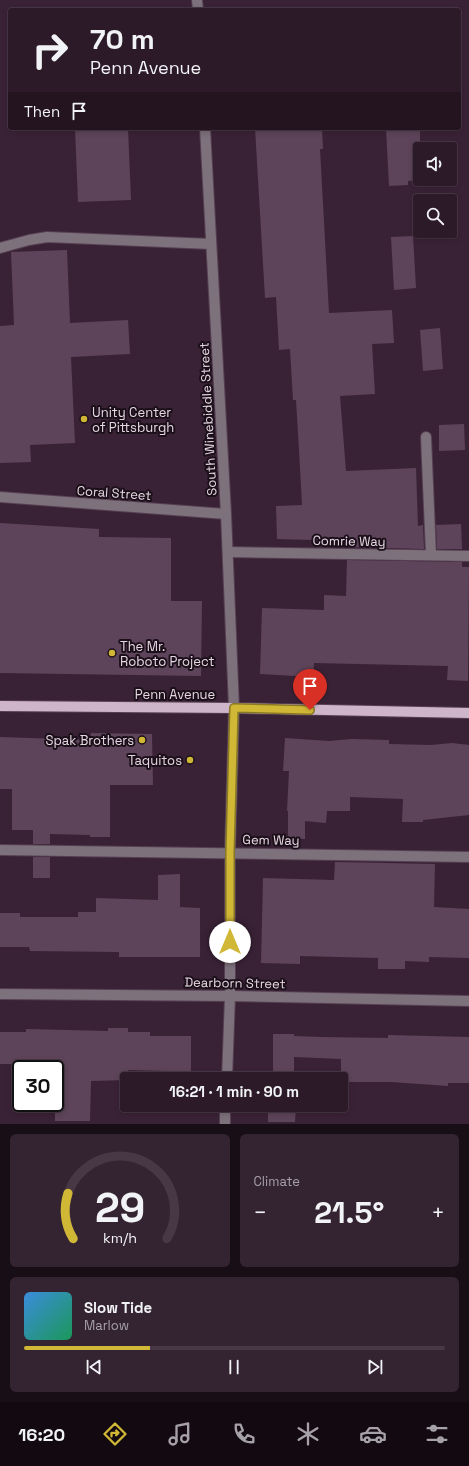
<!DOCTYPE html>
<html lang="en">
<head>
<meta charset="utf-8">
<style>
	body { margin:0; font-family:"Space Grotesk",sans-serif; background:#342330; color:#f1f3f6; height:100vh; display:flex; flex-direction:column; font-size:15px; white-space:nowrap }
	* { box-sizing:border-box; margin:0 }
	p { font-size:13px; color:#a6a1a8 }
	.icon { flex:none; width:22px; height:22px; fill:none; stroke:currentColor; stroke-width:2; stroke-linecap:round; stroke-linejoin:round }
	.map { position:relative; height:1124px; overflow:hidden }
	.sheet { display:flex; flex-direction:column; gap:10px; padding:10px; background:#180e16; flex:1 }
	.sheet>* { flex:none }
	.guide { position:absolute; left:8px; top:8px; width:453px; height:122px; border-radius:4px; box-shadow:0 2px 6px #0003,0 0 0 1px #483845; background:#2c1a28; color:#f1f3f6; overflow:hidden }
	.controls { position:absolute; left:413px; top:142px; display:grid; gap:8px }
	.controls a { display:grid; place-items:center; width:44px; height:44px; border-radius:4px; background:#2c1a28; box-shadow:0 2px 6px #0003,0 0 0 1px #483845; font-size:20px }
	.speed { position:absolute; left:12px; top:1060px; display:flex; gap:8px; font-size:20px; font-weight:700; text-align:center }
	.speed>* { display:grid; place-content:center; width:52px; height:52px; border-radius:50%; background:#2c1a28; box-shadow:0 2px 6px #0003,0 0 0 1px #483845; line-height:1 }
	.speed .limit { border:2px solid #111; border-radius:6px; background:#fff; color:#111 }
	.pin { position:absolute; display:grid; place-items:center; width:34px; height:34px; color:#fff; margin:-41px -17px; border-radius:50% 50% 50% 0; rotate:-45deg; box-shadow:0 0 4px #0007 }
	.pin .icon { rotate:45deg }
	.me { position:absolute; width:44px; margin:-22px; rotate:0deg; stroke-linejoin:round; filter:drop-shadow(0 0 3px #0008) }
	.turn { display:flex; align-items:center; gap:14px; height:84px; padding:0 16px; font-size:18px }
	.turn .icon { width:52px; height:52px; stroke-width:2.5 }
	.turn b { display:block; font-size:28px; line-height:34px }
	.then { display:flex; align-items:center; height:38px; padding:0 16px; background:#0003; gap:8px; font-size:15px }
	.big { font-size:30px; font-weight:600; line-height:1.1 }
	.sheet .card { flex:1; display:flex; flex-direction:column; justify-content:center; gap:6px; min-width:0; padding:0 14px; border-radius:6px; background:#342330 }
	.sheet .dial { align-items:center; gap:0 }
	.dial svg { height:104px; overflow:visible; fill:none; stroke:#483845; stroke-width:7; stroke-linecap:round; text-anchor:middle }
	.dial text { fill:#f1f3f6; stroke:none }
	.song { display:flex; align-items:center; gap:12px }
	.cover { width:48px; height:48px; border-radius:6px; background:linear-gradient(135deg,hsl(210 70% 55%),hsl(150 70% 35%)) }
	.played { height:4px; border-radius:2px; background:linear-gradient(90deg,#d1b736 30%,#483845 30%) }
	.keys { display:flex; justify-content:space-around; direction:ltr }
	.heat { display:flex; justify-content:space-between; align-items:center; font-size:22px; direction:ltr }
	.sheet .tiles { flex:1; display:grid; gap:10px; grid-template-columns:1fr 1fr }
	.card:last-child { grid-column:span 2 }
	.trip { position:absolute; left:120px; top:1072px; width:228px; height:40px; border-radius:4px; background:#2c1a28; box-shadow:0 2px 6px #0003,0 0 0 1px #483845; font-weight:600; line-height:40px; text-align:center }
	.tab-bar { display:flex; height:64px; justify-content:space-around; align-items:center; background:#120a10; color:#a6a1a8 }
	.tab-bar .icon { width:28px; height:28px }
	.tab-bar .active { color:#d1b736 }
	.tab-bar b { font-size:18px; color:#f1f3f6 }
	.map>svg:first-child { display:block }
</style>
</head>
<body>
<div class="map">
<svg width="469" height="1124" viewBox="0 0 469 1124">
	<rect width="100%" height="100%" fill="#3a2236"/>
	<g fill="#5e445a">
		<polygon points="75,128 128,128 131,200 78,202"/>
		<polygon points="255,128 322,128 323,149 320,149 329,313 392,310 394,343 372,344 375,394 340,396 346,471 416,468 418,526 423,525 424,549 348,547 348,541 277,539 276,506 302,505 299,450 296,400 293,400 290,349 279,350 276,297 265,298"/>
		<polygon points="386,128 420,128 420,180 408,181 408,185 389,186"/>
		<polygon points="413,236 416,288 394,290 391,237"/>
		<polygon points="67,250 70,323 128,320 130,354 71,357 75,443 30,445 31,462 0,463 0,326 14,325 11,252"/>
		<polygon points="440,328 443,369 423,371 420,330"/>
		<polygon points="464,424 465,450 439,451 439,425"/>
		<polygon points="0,523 99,529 99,537 171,538 171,601 202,601 201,676 0,673"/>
		<polygon points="461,524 462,549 437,549 436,525"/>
		<polygon points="347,560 462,562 462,567 469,567 468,681 447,680 448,666 314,663 313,677 260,674 262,608 324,610 324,595 346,596"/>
		<polygon points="91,733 152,734 153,785 110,785 110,837 90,837 90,835 50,834 50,844 33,844 33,830 12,830 12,789 0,789 0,737 90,740"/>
		<polygon points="285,738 329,741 352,739 389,740 389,744 431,745 452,743 469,745 469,815 423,820 423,822 402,822 403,799 350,797 350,811 327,811 326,823 305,821 305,839 288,838 288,811 287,811 289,771 283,771"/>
		<rect x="33" y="857" width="17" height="21"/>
		<polygon points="335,862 435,864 434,907 469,909 469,958 429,957 429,962 405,961 405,969 378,969 378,958 300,956 300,964 261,963 263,878 334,880"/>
		<polygon points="180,874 180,907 200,908 200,957 119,957 119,952 30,951 29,947 0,947 0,913 20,913 20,917 78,917 78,912 96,912 96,898 158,900 158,875"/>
		<polygon points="108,1028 128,1028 128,1032 150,1032 150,1036 191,1036 191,1079 169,1079 169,1071 128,1070 127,1080 91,1081 90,1121 55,1121 55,1069 25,1069 25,1064 0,1064 0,1032 26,1032 26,1029 108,1031"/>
		<polygon points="273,1034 294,1034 294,1036 321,1037 388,1038 388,1035 469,1037 469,1083 448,1083 448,1086 391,1082 341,1082 341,1059 294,1057 294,1079 273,1079"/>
		<polygon points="268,1105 296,1105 295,1122 268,1122"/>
	</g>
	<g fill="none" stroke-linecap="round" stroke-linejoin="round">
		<defs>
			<g id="minor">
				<polyline points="197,0 198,10"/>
				<polyline points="205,128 226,514 234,708 230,852 230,996 227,1079"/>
				<polyline points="0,248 29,240 47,237 211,244"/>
				<polyline points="426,437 431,555"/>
				<polyline points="0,497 226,514"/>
				<polyline points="228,552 469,556"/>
				<polyline points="0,850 469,857"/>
				<polyline points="0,994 230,996 469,1001"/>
				<polyline points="225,1124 225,1105"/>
			</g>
			<polyline id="major" points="0,706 234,708 469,713"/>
		</defs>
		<use href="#minor" stroke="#563f52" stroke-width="12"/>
		<use href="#major" stroke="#563f52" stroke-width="12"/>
		<use href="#minor" stroke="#7d717b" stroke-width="10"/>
		<use href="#major" stroke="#cfb5ca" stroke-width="10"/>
	</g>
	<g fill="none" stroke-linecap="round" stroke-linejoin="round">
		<defs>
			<polyline id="route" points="230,942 230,852 234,708 310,710"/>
		</defs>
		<use href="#route" stroke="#887723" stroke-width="10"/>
		<use href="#route" stroke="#d1b736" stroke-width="7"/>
	</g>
	<g fill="#d1b736" stroke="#1b1019" stroke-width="1.5">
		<circle cx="84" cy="419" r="4"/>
		<circle cx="112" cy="653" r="4"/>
		<circle cx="142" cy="740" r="4"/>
		<circle cx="190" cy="760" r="4"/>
	</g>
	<g text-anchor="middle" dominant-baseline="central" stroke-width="4" stroke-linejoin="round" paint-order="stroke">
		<g font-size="13" fill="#e7d7e3" stroke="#1b1019" text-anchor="start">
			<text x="92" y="412">Unity Center<tspan x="92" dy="15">of Pittsburgh</tspan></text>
			<text x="120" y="646">The Mr.<tspan x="120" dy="15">Roboto Project</tspan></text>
			<text x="134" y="740" text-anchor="end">Spak Brothers</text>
			<text x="182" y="760" text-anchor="end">Taquitos</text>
		</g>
		<g font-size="13" fill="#e7d7e3" stroke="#1b1019">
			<text transform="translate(208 419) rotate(-93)">South Winebiddle Street</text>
			<text transform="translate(114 493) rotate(4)">Coral Street</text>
			<text transform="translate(349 541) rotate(1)">Comrie Way</text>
			<text x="175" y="694">Penn Avenue</text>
			<text transform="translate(271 840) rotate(1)">Gem Way</text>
			<text transform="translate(235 983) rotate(1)">Dearborn Street</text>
		</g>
	</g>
</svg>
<div class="controls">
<a><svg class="icon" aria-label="sound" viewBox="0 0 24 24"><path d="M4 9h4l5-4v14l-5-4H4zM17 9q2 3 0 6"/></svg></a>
<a><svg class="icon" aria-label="search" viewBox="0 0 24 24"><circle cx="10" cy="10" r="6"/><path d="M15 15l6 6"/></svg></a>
</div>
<div class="speed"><div class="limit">30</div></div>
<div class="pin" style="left:310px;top:710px;background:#d93025"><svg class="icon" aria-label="arrive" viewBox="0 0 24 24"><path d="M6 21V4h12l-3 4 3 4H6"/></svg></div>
<svg class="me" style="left:230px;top:942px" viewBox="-20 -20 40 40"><circle r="19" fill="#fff"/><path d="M0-13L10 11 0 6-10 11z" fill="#d1b736"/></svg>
<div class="trip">16:21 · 1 min · 90 m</div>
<div class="guide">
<div class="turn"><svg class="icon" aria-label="right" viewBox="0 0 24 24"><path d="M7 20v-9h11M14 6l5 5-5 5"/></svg><div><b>70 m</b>Penn Avenue</div></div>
<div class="then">Then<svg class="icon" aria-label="arrive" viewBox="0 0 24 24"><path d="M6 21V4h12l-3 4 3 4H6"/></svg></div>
</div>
</div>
<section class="sheet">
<div class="tiles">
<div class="card dial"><svg viewBox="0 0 100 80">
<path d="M14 69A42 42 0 1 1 86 69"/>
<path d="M14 69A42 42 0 0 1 10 34" stroke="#d1b736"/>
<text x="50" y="56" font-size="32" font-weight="700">29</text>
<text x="50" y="72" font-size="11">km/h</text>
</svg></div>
<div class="card"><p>Climate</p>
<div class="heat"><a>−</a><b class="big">21.5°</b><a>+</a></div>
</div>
<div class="card">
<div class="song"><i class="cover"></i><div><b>Slow Tide</b><p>Marlow</p></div></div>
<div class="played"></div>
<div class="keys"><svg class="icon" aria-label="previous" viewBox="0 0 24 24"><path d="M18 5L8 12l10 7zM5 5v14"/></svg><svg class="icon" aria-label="pause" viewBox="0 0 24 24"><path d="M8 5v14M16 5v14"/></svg><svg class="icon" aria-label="next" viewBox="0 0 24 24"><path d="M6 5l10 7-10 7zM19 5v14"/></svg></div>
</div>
</div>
</section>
<nav class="tab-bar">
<b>16:20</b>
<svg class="icon active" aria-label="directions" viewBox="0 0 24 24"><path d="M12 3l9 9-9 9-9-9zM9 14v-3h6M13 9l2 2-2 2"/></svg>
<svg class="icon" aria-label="music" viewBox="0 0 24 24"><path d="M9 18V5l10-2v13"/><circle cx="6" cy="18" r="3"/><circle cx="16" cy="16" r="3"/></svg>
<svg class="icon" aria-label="phone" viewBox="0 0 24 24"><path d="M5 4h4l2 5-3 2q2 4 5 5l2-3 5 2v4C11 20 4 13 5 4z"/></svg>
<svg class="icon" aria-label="climate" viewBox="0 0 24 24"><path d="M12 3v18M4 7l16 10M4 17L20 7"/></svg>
<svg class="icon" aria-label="car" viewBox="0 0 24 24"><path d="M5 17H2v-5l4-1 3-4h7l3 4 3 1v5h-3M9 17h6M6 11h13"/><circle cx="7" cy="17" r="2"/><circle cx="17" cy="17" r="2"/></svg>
<svg class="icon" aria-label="filters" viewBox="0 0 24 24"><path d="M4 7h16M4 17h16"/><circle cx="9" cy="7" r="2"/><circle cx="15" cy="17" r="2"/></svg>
</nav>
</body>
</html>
